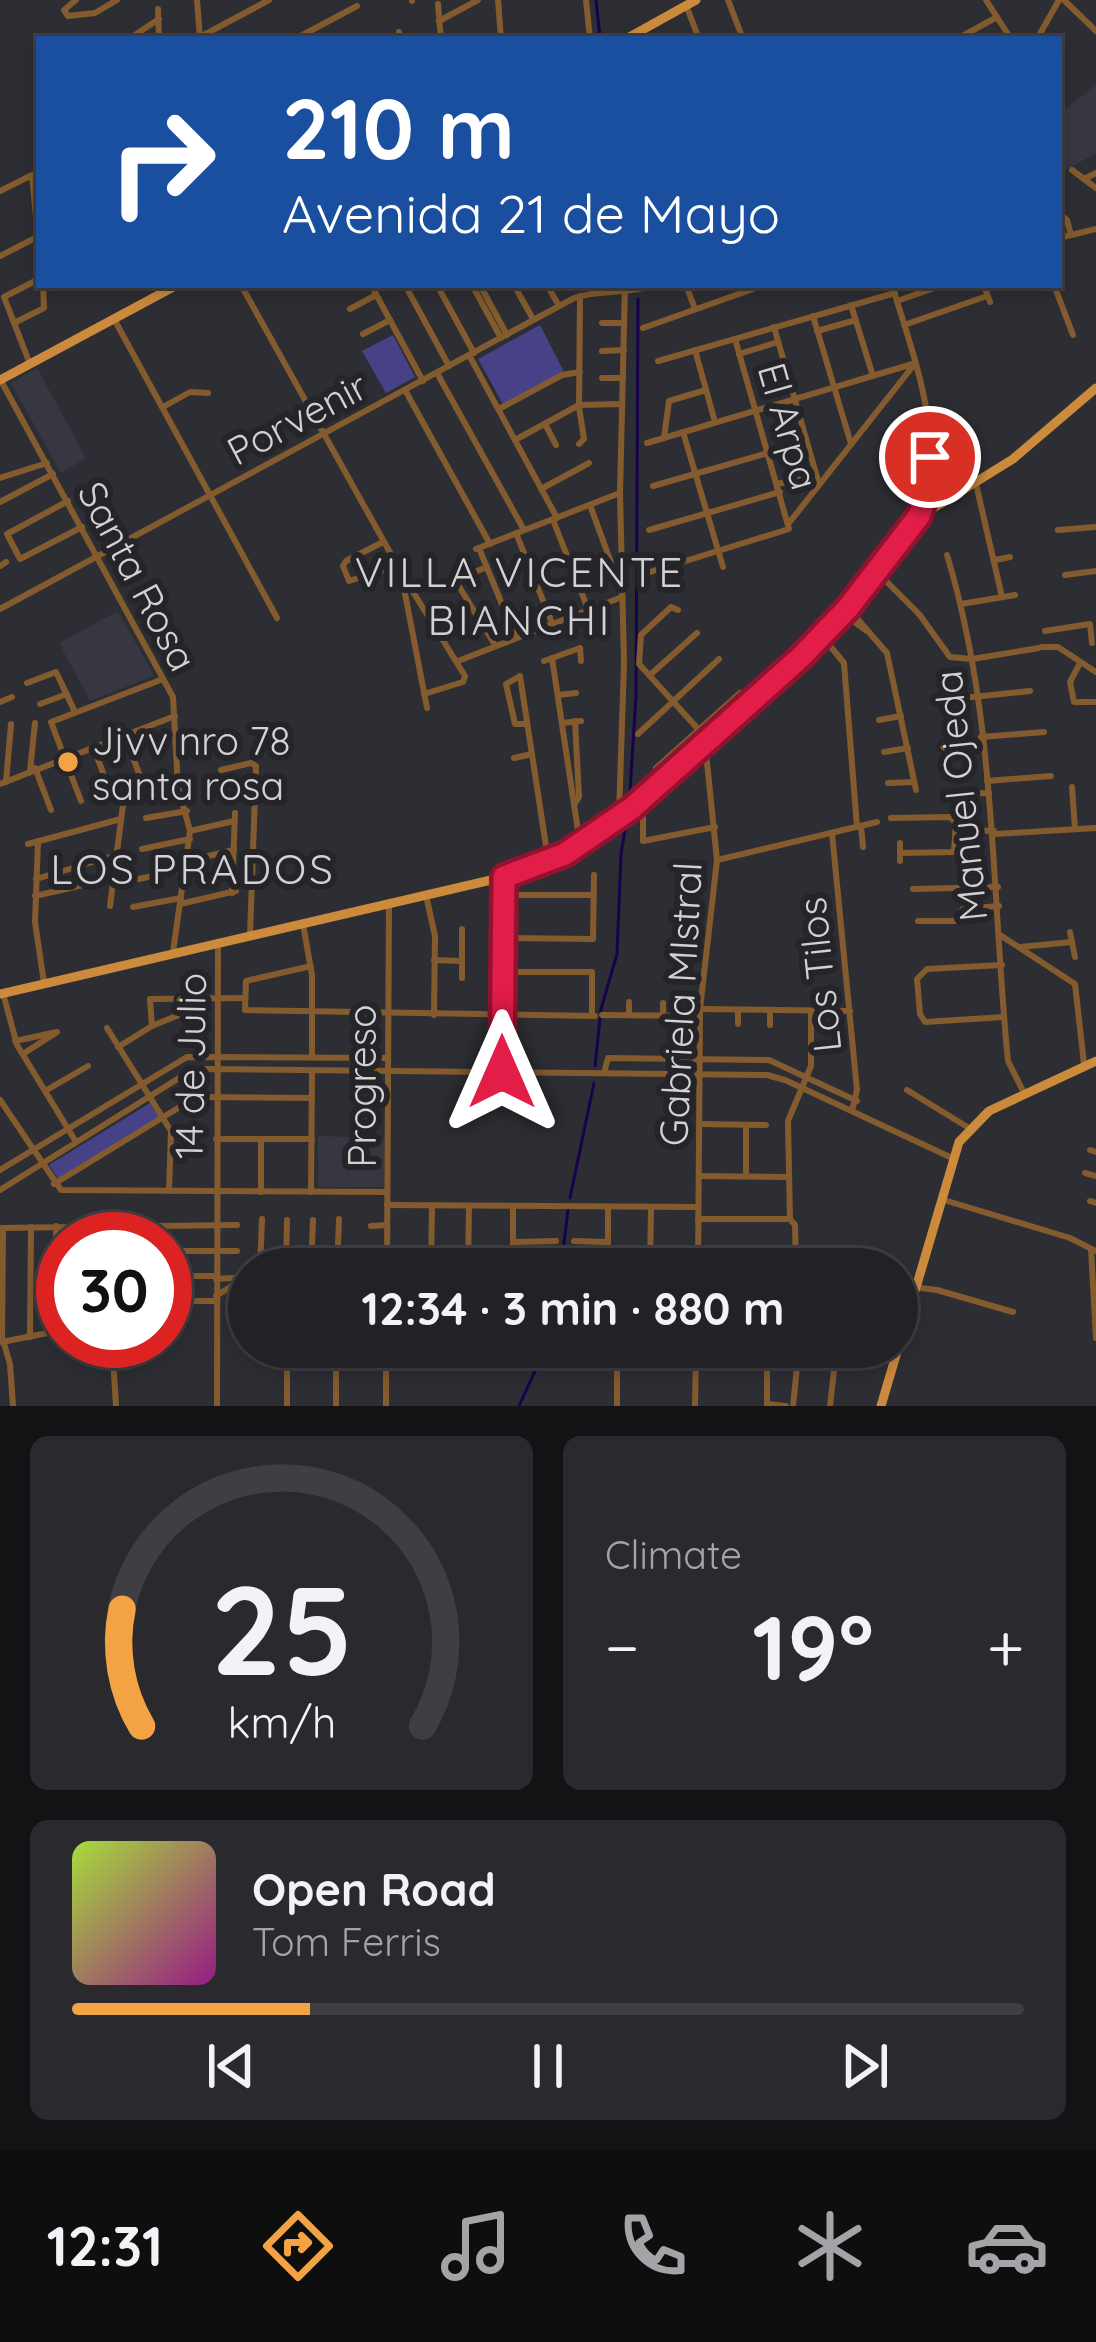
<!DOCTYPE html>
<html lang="en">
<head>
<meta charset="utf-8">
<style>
	body { margin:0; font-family:Quicksand,sans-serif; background:#2a2a2e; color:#f1f3f6; height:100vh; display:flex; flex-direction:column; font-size:45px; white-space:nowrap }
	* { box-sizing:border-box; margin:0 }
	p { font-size:39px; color:#a2a4a7 }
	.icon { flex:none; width:66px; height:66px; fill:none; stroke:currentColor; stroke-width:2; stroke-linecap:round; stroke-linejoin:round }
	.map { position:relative; height:1406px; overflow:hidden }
	.side { display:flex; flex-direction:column; gap:30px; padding:30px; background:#131315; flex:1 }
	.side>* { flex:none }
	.hud { position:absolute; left:36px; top:36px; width:1026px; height:252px; border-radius:0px; box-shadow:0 6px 18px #0003,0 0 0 3px #3f3f43; background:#1a4fa0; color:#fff; overflow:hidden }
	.speed { position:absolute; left:36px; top:1212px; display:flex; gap:24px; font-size:60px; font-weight:700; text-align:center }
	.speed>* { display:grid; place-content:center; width:156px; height:156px; border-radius:50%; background:#222226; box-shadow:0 6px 18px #0003,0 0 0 3px #3f3f43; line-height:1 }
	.speed .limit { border:18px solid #d22; background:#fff; color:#111 }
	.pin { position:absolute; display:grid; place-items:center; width:102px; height:102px; color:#fff; margin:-51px; border:6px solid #fff; border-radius:50%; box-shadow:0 3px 12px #0007 }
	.me { position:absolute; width:132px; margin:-66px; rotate:0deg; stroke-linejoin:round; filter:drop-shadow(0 0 9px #0008) }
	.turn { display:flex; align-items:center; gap:42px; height:252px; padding:0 48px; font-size:54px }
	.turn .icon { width:156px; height:156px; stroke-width:2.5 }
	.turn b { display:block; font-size:84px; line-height:102px }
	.big { font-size:90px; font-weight:700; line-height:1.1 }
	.side .tile { flex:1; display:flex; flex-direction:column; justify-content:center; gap:18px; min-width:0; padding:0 42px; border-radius:18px; background:#2a2a2e }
	.side .dial { align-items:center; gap:0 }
	.dial svg { height:312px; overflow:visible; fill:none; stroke:#3f3f43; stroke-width:7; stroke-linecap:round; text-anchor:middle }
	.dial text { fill:#f1f3f6; stroke:none }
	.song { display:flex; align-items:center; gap:36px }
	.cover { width:144px; height:144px; border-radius:18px; background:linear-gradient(135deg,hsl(80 70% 55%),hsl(310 70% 35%)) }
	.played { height:12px; border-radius:6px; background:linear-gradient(90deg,#f4a344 25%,#3f3f43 25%) }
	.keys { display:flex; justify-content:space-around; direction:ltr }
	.heat { display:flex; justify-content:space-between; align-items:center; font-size:66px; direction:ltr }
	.side .tiles { flex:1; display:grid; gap:30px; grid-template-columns:1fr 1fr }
	.tile:last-child { grid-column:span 2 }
	.trip { position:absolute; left:228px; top:1248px; width:690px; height:120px; border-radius:60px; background:#222226; box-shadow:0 6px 18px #0003,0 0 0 3px #3f3f43; font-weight:700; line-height:120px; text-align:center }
	.dock { display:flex; height:192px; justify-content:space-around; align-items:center; background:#0e0e0f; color:#a2a4a7 }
	.dock .icon { width:84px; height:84px }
	.dock .selected { color:#f4a344 }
	.dock b { font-size:54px; color:#f1f3f6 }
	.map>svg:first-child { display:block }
</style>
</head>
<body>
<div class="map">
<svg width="1096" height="1406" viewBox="0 0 1096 1406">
	<rect width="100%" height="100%" fill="#2d2e33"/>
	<g fill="#363741">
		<polygon points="1096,85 1096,153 1059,174 1059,101 1065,109"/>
		<polygon points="37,368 86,458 61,473 11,383"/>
		<polygon points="118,611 154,676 90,701 59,643"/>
		<polygon points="318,1136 385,1138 384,1187 318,1187"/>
	</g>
	<g fill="#474288">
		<polygon points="540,325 564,372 503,404 478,359"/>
		<polygon points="393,335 415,377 386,393 362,351"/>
		<polygon points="150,1103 159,1117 59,1180 49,1165"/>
	</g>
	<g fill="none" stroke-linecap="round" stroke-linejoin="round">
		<g stroke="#17034c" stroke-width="3">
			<polyline points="596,0 600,38"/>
			<polyline points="638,286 638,285"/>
			<polyline points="629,807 636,696 638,299"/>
			<polyline points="595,1066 601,1009 617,954 621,854 627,817"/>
			<polyline points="570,1198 594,1083"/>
			<polyline points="561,1269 568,1209"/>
			<polyline points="519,1406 546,1347"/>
		</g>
		<g stroke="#845b2e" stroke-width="6">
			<polyline points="76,0 64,10 68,16 95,13 117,0"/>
			<polyline points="197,0 200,38"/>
			<polyline points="412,0 412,1"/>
			<polyline points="498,0 501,39"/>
			<polyline points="586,0 590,39"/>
			<polyline points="728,0 743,39"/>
			<polyline points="986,0 1011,39"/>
			<polyline points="1064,0 1096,31"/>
			<polyline points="438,4 441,39"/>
			<polyline points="686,5 699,39"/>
			<polyline points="158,9 159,39"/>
			<polyline points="439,21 478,0"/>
			<polyline points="399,32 399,39"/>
			<polyline points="200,37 269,0"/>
			<polyline points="129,39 159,19"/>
			<polyline points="295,39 357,6"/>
			<polyline points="957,39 997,17"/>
			<polyline points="1037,39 1059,0"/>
			<polyline points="1072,170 1096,188"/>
			<polyline points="1084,179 1096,173"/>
			<polyline points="0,191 32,175 38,237"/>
			<polyline points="1059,213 1067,220 1071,235"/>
			<polyline points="1059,238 1096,229"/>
			<polyline points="0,256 39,236"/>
			<polyline points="241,285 402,574 465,676 463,682 424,694"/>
			<polyline points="371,285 423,381"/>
			<polyline points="405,285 449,366"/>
			<polyline points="437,285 474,353"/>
			<polyline points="472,285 501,338"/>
			<polyline points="480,285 507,335"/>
			<polyline points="514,285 533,319"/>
			<polyline points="547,285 559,306"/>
			<polyline points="686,285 695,309"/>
			<path d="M892 285C914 359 947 438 920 515"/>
			<polyline points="984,285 990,302"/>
			<polyline points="1054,285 1073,335"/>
			<polyline points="897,301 943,285"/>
			<polyline points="851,305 873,376"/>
			<polyline points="350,309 376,295"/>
			<polyline points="813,316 851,444"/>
			<polyline points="114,319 277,618"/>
			<polyline points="14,323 44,308 43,285"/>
			<polyline points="602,323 624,323"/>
			<polyline points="904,325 987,296"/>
			<polyline points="774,327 819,484"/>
			<polyline points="643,328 764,285"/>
			<polyline points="817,331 856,320"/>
			<polyline points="363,334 390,320"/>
			<polyline points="695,350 715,422"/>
			<polyline points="602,351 624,350"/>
			<polyline points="739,354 778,342"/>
			<polyline points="469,355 557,518"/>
			<polyline points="658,361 895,293"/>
			<polyline points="30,364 4,297 39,279"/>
			<polyline points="437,373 524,530"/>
			<polyline points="602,378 623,378"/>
			<polyline points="0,379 173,697 178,787 190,831 173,952"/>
			<polyline points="405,390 490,544"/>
			<polyline points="163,407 190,392 208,393"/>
			<polyline points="499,409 562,375 580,372"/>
			<polyline points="545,424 556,445"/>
			<polyline points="683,432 723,567"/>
			<polyline points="664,438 669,401 706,390"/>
			<polyline points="515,440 579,405 622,404"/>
			<polyline points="647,443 916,363"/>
			<polyline points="579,444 584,439 579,407 580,296"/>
			<polyline points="0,478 47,463"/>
			<polyline points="778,484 814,474"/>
			<polyline points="976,484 1002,597"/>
			<polyline points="653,486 768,453"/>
			<polyline points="541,489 589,463"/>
			<polyline points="68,501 7,534 20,559 82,527"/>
			<polyline points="0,502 53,474"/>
			<polyline points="590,505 613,568 621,577"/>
			<polyline points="553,520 588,609"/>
			<polyline points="789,523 913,366"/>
			<polyline points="649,530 780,492"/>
			<polyline points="1058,530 1096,527"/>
			<polyline points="516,533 552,623"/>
			<polyline points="383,542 346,561 343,566 349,581 397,566"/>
			<polyline points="479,548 515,636"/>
			<polyline points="476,549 620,493"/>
			<path d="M947 555C997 720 991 892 1008 1061L1024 1093"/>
			<polyline points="995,560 1010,557"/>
			<polyline points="0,566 6,562"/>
			<polyline points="650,572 789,529 735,339"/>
			<polyline points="877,572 919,614 950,657 972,659 1039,648"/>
			<polyline points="1065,575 1096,571"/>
			<polyline points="402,578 427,708"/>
			<polyline points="455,580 495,645"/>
			<polyline points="442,585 487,567"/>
			<polyline points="961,604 1015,595"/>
			<polyline points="848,608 887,653 916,790"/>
			<path d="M0 609 574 298C598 289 625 295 655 285"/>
			<polyline points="678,610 671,607 641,635 639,664 708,740"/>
			<polyline points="843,614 867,631"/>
			<polyline points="1045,631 1090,624 1092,643"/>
			<polyline points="822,636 844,663 857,827"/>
			<polyline points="1042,647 1058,647 1096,672"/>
			<polyline points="552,658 580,844"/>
			<polyline points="458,661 622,597"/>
			<polyline points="544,661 580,648 581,661"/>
			<polyline points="1080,663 1070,682 1074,702 1094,702"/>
			<polyline points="650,675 697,633"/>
			<polyline points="27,683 56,672 75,712"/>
			<polyline points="558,695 576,693"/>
			<polyline points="934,701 1030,691"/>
			<polyline points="0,702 12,697"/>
			<polyline points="40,704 67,694"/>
			<polyline points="879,720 901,716"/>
			<polyline points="562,723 581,721"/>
			<polyline points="527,724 515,724 506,684 520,676 548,859"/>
			<polyline points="124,734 143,784"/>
			<polyline points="638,734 719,659"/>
			<polyline points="981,737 1044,732"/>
			<polyline points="93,746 111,794"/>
			<polyline points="942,749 982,746"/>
			<polyline points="884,752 908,748"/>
			<polyline points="514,758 532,754"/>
			<polyline points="35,768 51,810"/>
			<polyline points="656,768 740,693"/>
			<polyline points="221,770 251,763 256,766 250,935"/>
			<polyline points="30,771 35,723"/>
			<polyline points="987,781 1051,776"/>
			<polyline points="6,782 11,724"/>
			<polyline points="888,783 914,782"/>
			<polyline points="0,784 175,716"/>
			<polyline points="1072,787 1075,829"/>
			<polyline points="949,794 989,793"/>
			<polyline points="643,800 643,841 715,827"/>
			<polyline points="81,801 51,722 163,679"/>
			<polyline points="574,805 579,797 575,721"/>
			<polyline points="619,815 624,663 620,493 625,285"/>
			<polyline points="146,818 187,811"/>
			<polyline points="891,818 950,817 956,823 954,852 900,853"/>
			<polyline points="861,826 863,847"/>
			<polyline points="957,830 994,831"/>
			<polyline points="190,831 234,821"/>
			<polyline points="832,833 857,1090 852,1111"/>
			<polyline points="995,834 1096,828"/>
			<polyline points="38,841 35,922 44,983"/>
			<polyline points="28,844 121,819"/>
			<polyline points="142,849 190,839"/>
			<polyline points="717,860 877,822"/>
			<polyline points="187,861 234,850"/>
			<polyline points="900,861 900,843"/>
			<polyline points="36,879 116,855"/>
			<polyline points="139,879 185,869"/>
			<polyline points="913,889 998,887"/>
			<polyline points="232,893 235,813"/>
			<polyline points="426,895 435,936 434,1015"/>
			<polyline points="504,895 594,895"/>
			<polyline points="35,896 114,878"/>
			<polyline points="180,904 236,891"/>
			<polyline points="110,906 123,805"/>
			<polyline points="133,907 181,898"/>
			<polyline points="918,921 955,921 963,909 999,906"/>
			<polyline points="303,924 312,975 312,1057"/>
			<polyline points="1070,932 1075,957"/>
			<polyline points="1000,935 1075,984 1084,1064"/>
			<polyline points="504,938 593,939 594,875"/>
			<polyline points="1020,947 1072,942"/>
			<polyline points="434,960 461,961"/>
			<polyline points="1002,965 927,969 917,979 920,1014 925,1022 1004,1017"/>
			<polyline points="311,966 246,981 245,1010 595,1016"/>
			<polyline points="503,972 592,972 592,1016"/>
			<polyline points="462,978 462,929"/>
			<polyline points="3,993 17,1045 76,1142"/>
			<polyline points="629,1002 629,1015"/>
			<polyline points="700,1009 850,1011"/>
			<polyline points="602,1015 700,1016"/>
			<polyline points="663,1016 663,1003"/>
			<polyline points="738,1024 738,1010"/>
			<polyline points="770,1025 770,1010"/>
			<polyline points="152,1026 150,999 244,998"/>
			<polyline points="107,1028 171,1131 169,1191"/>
			<polyline points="15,1041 57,1032 23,1054"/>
			<polyline points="118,1047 152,1026 181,1014 183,999"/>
			<polyline points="502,1071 504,877"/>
			<polyline points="604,1073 608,1058 769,1060 857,1101"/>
			<polyline points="907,1090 969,1128"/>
			<polyline points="45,1091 88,1066"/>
			<polyline points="0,1100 61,1190 387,1192"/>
			<polyline points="699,1124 766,1125"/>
			<polyline points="216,1139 312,1139"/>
			<polyline points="1090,1150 1096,1152"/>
			<polyline points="0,1170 187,1057 388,1058"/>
			<polyline points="1085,1173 1096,1176"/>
			<polyline points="746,1175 746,1125"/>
			<polyline points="699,1176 788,1177"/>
			<polyline points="54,1184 196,1097 312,1098"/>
			<polyline points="0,1190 187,1073 204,1069 767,1075 785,1080 952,1158"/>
			<polyline points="261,1192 261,1139"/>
			<polyline points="311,1192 312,1071"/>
			<polyline points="944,1200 1070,1238 1096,1251"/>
			<polyline points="1090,1201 1096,1203"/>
			<polyline points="387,1205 698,1207"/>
			<polyline points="513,1207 513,1269"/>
			<polyline points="608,1207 608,1269"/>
			<polyline points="698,1219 790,1219"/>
			<polyline points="56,1226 56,1331"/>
			<polyline points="371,1226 387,1225"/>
			<polyline points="0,1228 237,1225"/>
			<polyline points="3,1228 2,1337 10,1364 13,1406"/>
			<polyline points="110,1239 110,1226"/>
			<polyline points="574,1241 607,1242"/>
			<polyline points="513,1242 556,1241"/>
			<polyline points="1091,1249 1096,1338"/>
			<polyline points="165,1251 237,1251"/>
			<polyline points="370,1253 387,1254"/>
			<polyline points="698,1262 750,1269"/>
			<polyline points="260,1269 262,1219"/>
			<polyline points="286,1269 287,1220"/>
			<polyline points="311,1269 313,1220"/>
			<polyline points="337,1269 339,1219"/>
			<polyline points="387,1269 389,903"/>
			<polyline points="431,1269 432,1205"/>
			<polyline points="468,1269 469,1206"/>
			<polyline points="650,1269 651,1207"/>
			<polyline points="698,1269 700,1009 717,860 705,743"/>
			<polyline points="796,1269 795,1225 790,1219 788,1121 811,1066 811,1011"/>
			<polyline points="165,1276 216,1276"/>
			<polyline points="216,1279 248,1277"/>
			<polyline points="897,1285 937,1290 1013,1312"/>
			<polyline points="216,1296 243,1279"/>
			<polyline points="165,1301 215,1301"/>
			<polyline points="246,1322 246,1278"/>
			<polyline points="30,1337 31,1227"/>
			<polyline points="112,1341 116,1406"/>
			<polyline points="2,1342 63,1330"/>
			<polyline points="386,1357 439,1358"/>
			<polyline points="767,1404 786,1406"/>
			<polyline points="217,1406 218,942"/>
			<polyline points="287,1406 287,1359 386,1363"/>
			<polyline points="336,1406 336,1361"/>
			<polyline points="386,1406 386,1347"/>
			<polyline points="617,1406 617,1347"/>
			<polyline points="695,1406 696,1347"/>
			<polyline points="767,1406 767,1347"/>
			<polyline points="793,1406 799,1347"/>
			<polyline points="830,1406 836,1353"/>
		</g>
		<g stroke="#cc8a3d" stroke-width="9">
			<polyline points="626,39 696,0"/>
			<polyline points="0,380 177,285"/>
			<polyline points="0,994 504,877 565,854 643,800 822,636 867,584 916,519 1013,459 1096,388"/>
			<polyline points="881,1406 959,1142 989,1111 1096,1061"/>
		</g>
	</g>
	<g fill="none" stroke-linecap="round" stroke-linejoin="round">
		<defs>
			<polyline id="route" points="502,1072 504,877 565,854 632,808 801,657 848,608 919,516 926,495 930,457"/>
		</defs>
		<use href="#route" stroke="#92132f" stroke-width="30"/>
		<use href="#route" stroke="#e11d48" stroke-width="21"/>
	</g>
	<circle fill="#f4a344" stroke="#242429" stroke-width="4.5" cx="68" cy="762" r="12"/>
	<g text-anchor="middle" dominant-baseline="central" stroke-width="12" stroke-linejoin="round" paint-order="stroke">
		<g font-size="39" fill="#d2d2d5" stroke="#242429">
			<text transform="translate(297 418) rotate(-28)">Porvenir</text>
			<text transform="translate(789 426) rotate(74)">El Arpa</text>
			<text transform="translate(138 576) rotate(62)">Santa Rosa</text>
			<text transform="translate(960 796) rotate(-96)">Manuel Ojeda</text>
			<text transform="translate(819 975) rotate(-96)">Los Tilos</text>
			<text transform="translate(680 1004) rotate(-87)">Gabriela MIstral</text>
			<text transform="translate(190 1066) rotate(-89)">14 de Julio</text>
			<text transform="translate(361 1086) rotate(-90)">Progreso</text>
		</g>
		<g font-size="39" fill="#d2d2d5" stroke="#242429" text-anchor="start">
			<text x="92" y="740">Jjvv nro 78<tspan x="92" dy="45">santa rosa</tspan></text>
		</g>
		<g font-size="42" letter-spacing="3" fill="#d2d2d5" stroke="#242429">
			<text x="520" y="571">VILLA VICENTE<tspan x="520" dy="48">BIANCHI</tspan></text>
			<text x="193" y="868">LOS PRADOS</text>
		</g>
	</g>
</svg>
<div class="speed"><div class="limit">30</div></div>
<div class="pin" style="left:930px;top:457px;background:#d93025"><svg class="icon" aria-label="arrive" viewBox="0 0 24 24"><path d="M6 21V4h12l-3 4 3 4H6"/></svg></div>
<svg class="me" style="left:502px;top:1072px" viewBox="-20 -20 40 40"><path d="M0-17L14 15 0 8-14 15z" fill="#e11d48" stroke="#fff" stroke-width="4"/></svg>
<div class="trip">12:34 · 3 min · 880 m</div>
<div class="hud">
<div class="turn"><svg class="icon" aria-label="right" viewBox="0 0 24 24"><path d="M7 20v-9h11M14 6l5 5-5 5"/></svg><div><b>210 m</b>Avenida 21 de Mayo</div></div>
</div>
</div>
<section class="side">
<div class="tiles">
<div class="tile dial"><svg viewBox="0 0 100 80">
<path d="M14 69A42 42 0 1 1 86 69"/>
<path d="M14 69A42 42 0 0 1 9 39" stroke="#f4a344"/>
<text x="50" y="56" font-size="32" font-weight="700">25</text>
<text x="50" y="72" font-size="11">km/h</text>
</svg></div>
<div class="tile"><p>Climate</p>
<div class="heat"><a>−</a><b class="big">19°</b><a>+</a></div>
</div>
<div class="tile">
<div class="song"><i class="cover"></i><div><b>Open Road</b><p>Tom Ferris</p></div></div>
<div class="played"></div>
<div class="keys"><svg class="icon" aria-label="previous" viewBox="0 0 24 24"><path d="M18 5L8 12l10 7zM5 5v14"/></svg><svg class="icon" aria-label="pause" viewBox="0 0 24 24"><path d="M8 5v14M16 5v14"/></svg><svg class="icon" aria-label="next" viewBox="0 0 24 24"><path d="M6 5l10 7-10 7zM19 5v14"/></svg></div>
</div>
</div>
</section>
<nav class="dock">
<b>12:31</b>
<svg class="icon selected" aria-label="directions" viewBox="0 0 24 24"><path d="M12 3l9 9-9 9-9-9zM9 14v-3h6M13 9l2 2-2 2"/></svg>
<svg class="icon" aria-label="music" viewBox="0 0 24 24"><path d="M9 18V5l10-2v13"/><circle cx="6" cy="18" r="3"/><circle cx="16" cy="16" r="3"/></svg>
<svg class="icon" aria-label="phone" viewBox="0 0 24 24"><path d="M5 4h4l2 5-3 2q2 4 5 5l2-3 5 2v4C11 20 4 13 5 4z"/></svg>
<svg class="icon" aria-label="climate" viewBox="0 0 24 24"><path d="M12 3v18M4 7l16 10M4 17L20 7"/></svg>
<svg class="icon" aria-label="car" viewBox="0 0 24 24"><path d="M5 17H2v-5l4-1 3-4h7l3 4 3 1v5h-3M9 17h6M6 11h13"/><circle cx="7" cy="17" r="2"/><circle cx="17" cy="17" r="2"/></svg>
</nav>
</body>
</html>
